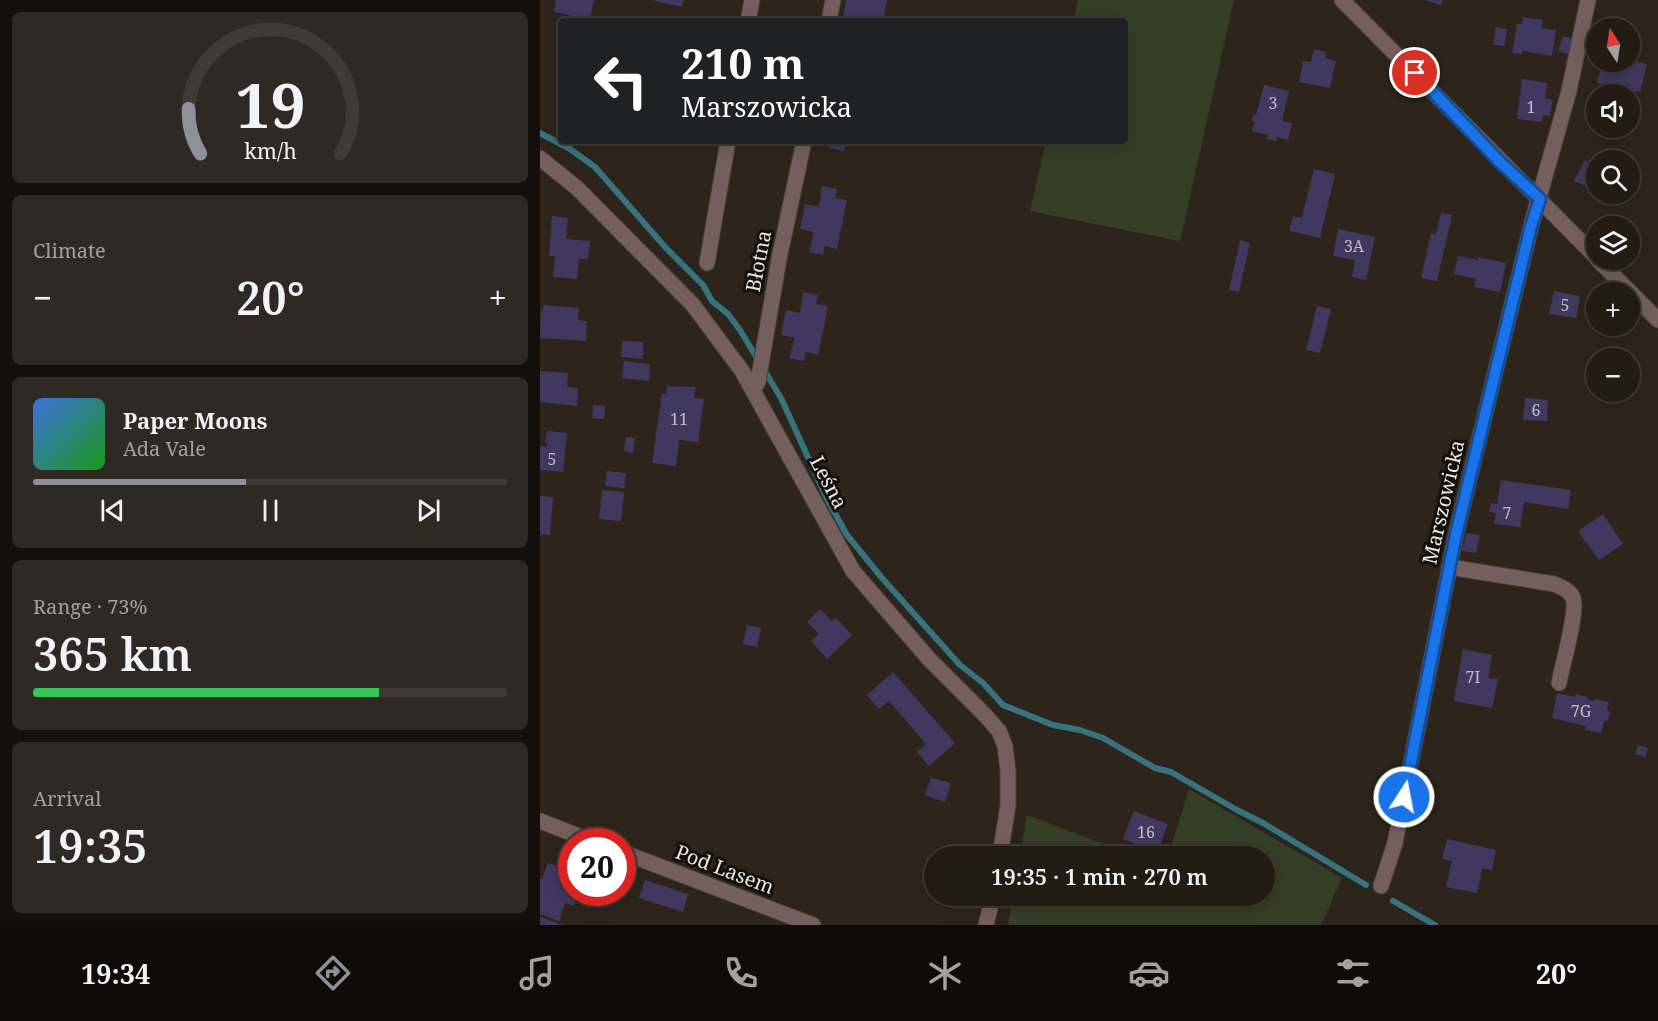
<!DOCTYPE html>
<html lang="en">
<head>
<meta charset="utf-8">
<style>
	body { margin:0; font-family:"Noto Serif",serif; background:#2e2922; color:#f1f3f6; height:100vh; display:flex; flex-direction:column; font-size:22px; white-space:nowrap }
	* { box-sizing:border-box; margin:0 }
	p { font-size:20px; color:#a2a1a0 }
	.icon { flex:none; width:33px; height:33px; fill:none; stroke:currentColor; stroke-width:2; stroke-linecap:round; stroke-linejoin:round }
	.map { position:relative; flex:1; overflow:hidden }
	.sheet { display:flex; flex-direction:column; gap:12px; padding:12px; background:#130f0b; width:540px }
	.sheet>* { flex:none }
	.top-card { position:absolute; left:18px; top:18px; width:570px; height:126px; border-radius:6px; box-shadow:0 3px 15px #0003,0 0 0 2px #3f3a34; background:#202124; color:#fff; overflow:hidden }
	.needle { width:39px; rotate:348deg }
	.fabs { position:absolute; left:1046px; top:18px; display:grid; gap:12px }
	.fabs a { display:grid; place-items:center; width:54px; height:54px; border-radius:50%; background:#221c14; box-shadow:0 3px 15px #0003,0 0 0 2px #3f3a34; font-size:30px }
	.speed { position:absolute; left:18px; top:828px; display:flex; gap:12px; font-size:30px; font-weight:700; text-align:center }
	.speed>* { display:grid; place-content:center; width:78px; height:78px; border-radius:50%; background:#221c14; box-shadow:0 3px 15px #0003,0 0 0 2px #3f3a34; line-height:1 }
	.speed .limit { border:9px solid #d22; background:#fff; color:#111 }
	.pin { position:absolute; display:grid; place-items:center; width:51px; height:51px; color:#fff; margin:-26px; border:3px solid #fff; border-radius:50%; box-shadow:0 2px 6px #0007 }
	.me { position:absolute; width:66px; margin:-33px; rotate:11deg; stroke-linejoin:round; filter:drop-shadow(0 0 4px #0008) }
	.turn { display:flex; align-items:center; gap:21px; height:126px; padding:0 24px; font-size:27px }
	.turn .icon { width:78px; height:78px; stroke-width:2.5 }
	.turn b { display:block; font-size:42px; line-height:51px }
	.big { font-size:45px; font-weight:600; line-height:1.1 }
	.sheet .card { flex:1; display:flex; flex-direction:column; justify-content:center; gap:9px; min-width:0; padding:0 21px; border-radius:9px; background:#2e2922 }
	.sheet .dial { align-items:center; gap:0 }
	.dial svg { height:156px; overflow:visible; fill:none; stroke:#3f3a34; stroke-width:7; stroke-linecap:round; text-anchor:middle }
	.dial text { fill:#f1f3f6; stroke:none }
	.song { display:flex; align-items:center; gap:18px }
	.cover { width:72px; height:72px; border-radius:9px; background:linear-gradient(135deg,hsl(220 70% 55%),hsl(120 70% 35%)) }
	.played { height:6px; border-radius:3px; background:linear-gradient(90deg,#8c9099 45%,#3f3a34 45%) }
	.keys { display:flex; justify-content:space-around; direction:ltr }
	.heat { display:flex; justify-content:space-between; align-items:center; font-size:33px; direction:ltr }
	.charge { height:9px; border-radius:4px; background:linear-gradient(90deg,#34c759 73%,#3f3a34 0) }
	.trip { position:absolute; left:384px; top:846px; width:351px; height:60px; border-radius:30px; background:#221c14; box-shadow:0 3px 15px #0003,0 0 0 2px #3f3a34; font-weight:600; line-height:60px; text-align:center }
	.tabs { display:flex; height:96px; justify-content:space-around; align-items:center; background:#0e0b08; color:#a2a1a0 }
	.tabs .icon { width:42px; height:42px }
	.tabs .selected { color:#8c9099 }
	.tabs b { font-size:27px; color:#f1f3f6 }
	main { display:flex; flex:1; min-height:0 }
	.map>svg:first-child { display:block }
</style>
</head>
<body>
<main>
<section class="sheet">
<div class="card dial"><svg viewBox="0 0 100 80">
<path d="M14 69A42 42 0 1 1 86 69"/>
<path d="M14 69A42 42 0 0 1 8 46" stroke="#8c9099"/>
<text x="50" y="56" font-size="32" font-weight="700">19</text>
<text x="50" y="72" font-size="11">km/h</text>
</svg></div>
<div class="card"><p>Climate</p>
<div class="heat"><a>−</a><b class="big">20°</b><a>+</a></div>
</div>
<div class="card">
<div class="song"><i class="cover"></i><div><b>Paper Moons</b><p>Ada Vale</p></div></div>
<div class="played"></div>
<div class="keys"><svg class="icon" aria-label="previous" viewBox="0 0 24 24"><path d="M18 5L8 12l10 7zM5 5v14"/></svg><svg class="icon" aria-label="pause" viewBox="0 0 24 24"><path d="M8 5v14M16 5v14"/></svg><svg class="icon" aria-label="next" viewBox="0 0 24 24"><path d="M6 5l10 7-10 7zM19 5v14"/></svg></div>
</div>
<div class="card"><p>Range · 73%</p><b class="big">365 km</b><div class="charge"></div></div>
<div class="card"><p>Arrival</p><b class="big">19:35</b></div>
</section>
<div class="map">
<svg width="1118" height="925" viewBox="0 0 1118 925">
	<rect width="100%" height="100%" fill="#2d251b"/>
	<g fill="#353e27">
		<polygon points="538,0 694,0 640,241 490,211 506,141 585,141 585,21 533,21"/>
		<polygon points="649,789 802,878 781,925 468,925 473,896 724,896 724,856 628,856"/>
		<polygon points="487,815 596,856 480,856"/>
	</g>
	<g fill="none" stroke-linecap="round" stroke-linejoin="round">
		<g stroke="#36737d" stroke-width="6">
			<polyline points="0,133 30,149 55,167 126,248 163,285 172,301 188,314 200,330 241,398 287,499 307,535 342,578 420,665 443,683 463,705 513,725 540,730 563,738 615,768 631,772 697,810 723,823 826,885"/>
			<polyline points="853,901 895,925"/>
		</g>
	</g>
	<g fill="#40385f">
		<polygon points="16,0 54,0 50,20 14,12"/>
		<polygon points="112,0 143,0 142,7"/>
		<polygon points="306,0 347,0 343,21 302,21"/>
		<polygon points="884,0 903,0 901,5"/>
		<polygon points="983,17 1003,20 1001,28 1016,30 1012,56 982,51 982,54 972,53 977,24 982,24"/>
		<polygon points="956,27 967,29 964,46 953,45"/>
		<polygon points="1023,36 1035,39 1031,55 1018,51"/>
		<polygon points="1089,43 1096,44 1092,61 1107,64 1100,92 1057,83 1062,62 1089,62"/>
		<polygon points="774,49 786,52 785,58 796,61 790,88 759,82 763,61 771,62"/>
		<polygon points="982,79 1007,83 1005,98 1013,100 1010,116 1003,115 1002,122 977,119"/>
		<polygon points="724,85 749,91 742,121 752,123 748,140 737,137 736,141 726,139 728,135 712,131 715,122 712,122 713,114 716,115"/>
		<polygon points="291,141 319,141 318,145 306,143 304,151 289,148"/>
		<polygon points="1045,160 1056,166 1056,194 1078,194 1073,203 1050,191 1051,189 1034,181"/>
		<polygon points="774,169 795,174 780,238 749,231 753,216 762,218"/>
		<polygon points="282,186 297,189 295,198 307,200 297,249 285,246 283,255 269,252 274,232 260,229 265,204 279,207"/>
		<polygon points="901,213 912,215 897,281 881,278 891,233 896,234"/>
		<polygon points="12,216 28,218 26,239 50,241 48,259 39,259 37,279 13,277 15,256 9,256"/>
		<polygon points="798,229 835,237 826,280 812,277 815,260 793,256"/>
		<polygon points="700,240 710,243 699,292 689,290"/>
		<polygon points="918,256 938,260 938,257 966,263 960,292 934,287 936,279 914,274"/>
		<polygon points="1014,291 1040,296 1036,318 1009,314"/>
		<polygon points="263,292 278,295 276,304 288,306 278,355 266,352 264,361 249,358 255,338 241,335 246,310 260,313"/>
		<polygon points="3,305 39,308 38,320 47,321 46,341 0,338 1,311 3,311"/>
		<polygon points="777,306 791,309 780,353 766,350"/>
		<polygon points="82,341 103,342 103,359 81,357"/>
		<polygon points="84,361 110,364 109,381 82,378"/>
		<polygon points="0,371 28,373 27,387 38,388 37,406 0,402"/>
		<polygon points="127,386 156,387 154,398 164,399 158,442 139,440 136,466 112,463 122,393 126,394"/>
		<polygon points="985,398 1008,400 1007,421 983,420"/>
		<polygon points="53,405 65,406 64,419 52,418"/>
		<polygon points="7,431 27,433 23,472 0,470 0,446 7,447 8,444 5,443"/>
		<polygon points="86,437 95,438 93,453 84,451"/>
		<polygon points="67,471 86,473 84,488 65,486"/>
		<polygon points="961,480 1031,490 1028,509 984,502 980,527 954,524 956,513 949,512 951,503 957,504"/>
		<polygon points="62,490 84,492 81,521 59,519"/>
		<polygon points="0,496 13,497 10,535 3,534 0,537"/>
		<polygon points="1063,514 1083,544 1059,560 1038,531"/>
		<polygon points="926,533 940,535 936,553 922,551"/>
		<polygon points="280,609 292,621 296,618 312,635 287,659 271,641 279,634 267,622"/>
		<polygon points="207,625 221,628 217,647 203,644"/>
		<polygon points="923,649 952,655 948,678 958,679 952,708 914,701"/>
		<polygon points="353,672 415,743 389,766 377,752 386,744 349,701 339,709 327,695"/>
		<polygon points="1017,693 1035,697 1036,694 1048,697 1047,699 1054,701 1055,699 1069,702 1067,709 1070,713 1068,720 1064,722 1061,733 1045,730 1046,726 1012,718"/>
		<polygon points="1098,745 1108,748 1105,757 1095,754"/>
		<polygon points="391,778 411,783 405,802 385,795"/>
		<polygon points="594,811 628,824 617,852 583,839"/>
		<polygon points="907,839 956,850 952,870 942,868 937,893 906,887 912,861 902,859"/>
		<polygon points="8,863 32,871 32,883 29,890 32,892 38,893 34,906 25,903 19,921 0,914 0,879 2,879"/>
		<polygon points="105,880 148,894 143,912 99,898"/>
		<polygon points="0,917 23,925 0,925"/>
	</g>
	<g fill="none" stroke-linecap="round" stroke-linejoin="round">
		<defs>
			<g id="minor">
				<polyline points="802,0 1056,257"/>
				<polyline points="208,21 212,0"/>
				<polyline points="289,21 293,0"/>
				<polyline points="0,158 37,188 153,305 202,371 313,571 389,659 444,714 459,731 465,746 468,771 468,805 460,856"/>
				<polyline points="1058,260 1118,320"/>
				<polyline points="167,263 188,141"/>
				<polyline points="213,389 218,382 239,259 264,141"/>
				<path d="M909 567 1014 584C1021 587 1030 590 1033 598 1038 612 1022 666 1019 683"/>
				<polyline points="0,821 54,842"/>
				<polyline points="82,852 273,925"/>
				<polyline points="841,886 855,843 916,534 991,226 1029,91 1048,0"/>
				<polyline points="446,925 453,896"/>
			</g>
		</defs>
		<use href="#minor" stroke="#484037" stroke-width="17"/>
		<use href="#minor" stroke="#755f5e" stroke-width="15"/>
	</g>
	<g fill="none" stroke-linecap="round" stroke-linejoin="round">
		<defs>
			<polyline id="route" points="864,797 916,534 991,226 1000,199 960,162 875,73"/>
		</defs>
		<use href="#route" stroke="#114b97" stroke-width="15"/>
		<use href="#route" stroke="#1a73e8" stroke-width="10"/>
	</g>
	<g text-anchor="middle" dominant-baseline="central" stroke-width="6" stroke-linejoin="round" paint-order="stroke">
		<g font-size="16" fill="#c2bcc0">
			<text x="733" y="103">3</text>
			<text x="991" y="107">1</text>
			<text x="814" y="246">3A</text>
			<text x="1025" y="305">5</text>
			<text x="996" y="410">6</text>
			<text x="139" y="419">11</text>
			<text x="12" y="459">5</text>
			<text x="967" y="513">7</text>
			<text x="933" y="677">7I</text>
			<text x="1041" y="711">7G</text>
			<text x="606" y="832">16</text>
		</g>
		<g font-size="20" fill="#ede8e1" stroke="#130f0a">
			<text transform="translate(218 261) rotate(-79)">Błotna</text>
			<text transform="translate(289 482) rotate(62)">Leśna</text>
			<text transform="translate(903 502) rotate(-77)">Marszowicka</text>
			<text transform="translate(185 869) rotate(21)">Pod Lasem</text>
		</g>
	</g>
</svg>
<div class="fabs">
<a><svg class="needle" viewBox="-14 -14 28 28"><path d="M0-13l5 13h-10z" fill="#e53935"/><path d="M0 13l5-13h-10z" fill="#a2a1a0"/></svg></a>
<a><svg class="icon" aria-label="sound" viewBox="0 0 24 24"><path d="M4 9h4l5-4v14l-5-4H4zM17 9q2 3 0 6"/></svg></a>
<a><svg class="icon" aria-label="search" viewBox="0 0 24 24"><circle cx="10" cy="10" r="6"/><path d="M15 15l6 6"/></svg></a>
<a><svg class="icon" aria-label="layers" viewBox="0 0 24 24"><path d="M12 4l9 5-9 5-9-5zM3 14l9 5 9-5"/></svg></a>
<a>+</a>
<a>−</a>
</div>
<div class="speed"><div class="limit">20</div></div>
<div class="pin" style="left:875px;top:73px;background:#d93025"><svg class="icon" aria-label="arrive" viewBox="0 0 24 24"><path d="M6 21V4h12l-3 4 3 4H6"/></svg></div>
<svg class="me" style="left:864px;top:797px" viewBox="-20 -20 40 40"><circle r="17" fill="#1a73e8" stroke="#fff" stroke-width="3"/><path d="M0-11L8 9 0 5-8 9z" fill="#fff"/></svg>
<div class="trip">19:35 · 1 min · 270 m</div>
<div class="top-card">
<div class="turn"><svg class="icon" aria-label="left" viewBox="0 0 24 24"><path d="M17 20v-9H6M10 6l-5 5 5 5"/></svg><div><b>210 m</b>Marszowicka</div></div>
</div>
</div>
</main>
<nav class="tabs">
<b>19:34</b>
<svg class="icon selected" aria-label="directions" viewBox="0 0 24 24"><path d="M12 3l9 9-9 9-9-9zM9 14v-3h6M13 9l2 2-2 2"/></svg>
<svg class="icon" aria-label="music" viewBox="0 0 24 24"><path d="M9 18V5l10-2v13"/><circle cx="6" cy="18" r="3"/><circle cx="16" cy="16" r="3"/></svg>
<svg class="icon" aria-label="phone" viewBox="0 0 24 24"><path d="M5 4h4l2 5-3 2q2 4 5 5l2-3 5 2v4C11 20 4 13 5 4z"/></svg>
<svg class="icon" aria-label="climate" viewBox="0 0 24 24"><path d="M12 3v18M4 7l16 10M4 17L20 7"/></svg>
<svg class="icon" aria-label="car" viewBox="0 0 24 24"><path d="M5 17H2v-5l4-1 3-4h7l3 4 3 1v5h-3M9 17h6M6 11h13"/><circle cx="7" cy="17" r="2"/><circle cx="17" cy="17" r="2"/></svg>
<svg class="icon" aria-label="filters" viewBox="0 0 24 24"><path d="M4 7h16M4 17h16"/><circle cx="9" cy="7" r="2"/><circle cx="15" cy="17" r="2"/></svg>
<b>20°</b>
</nav>
</body>
</html>
